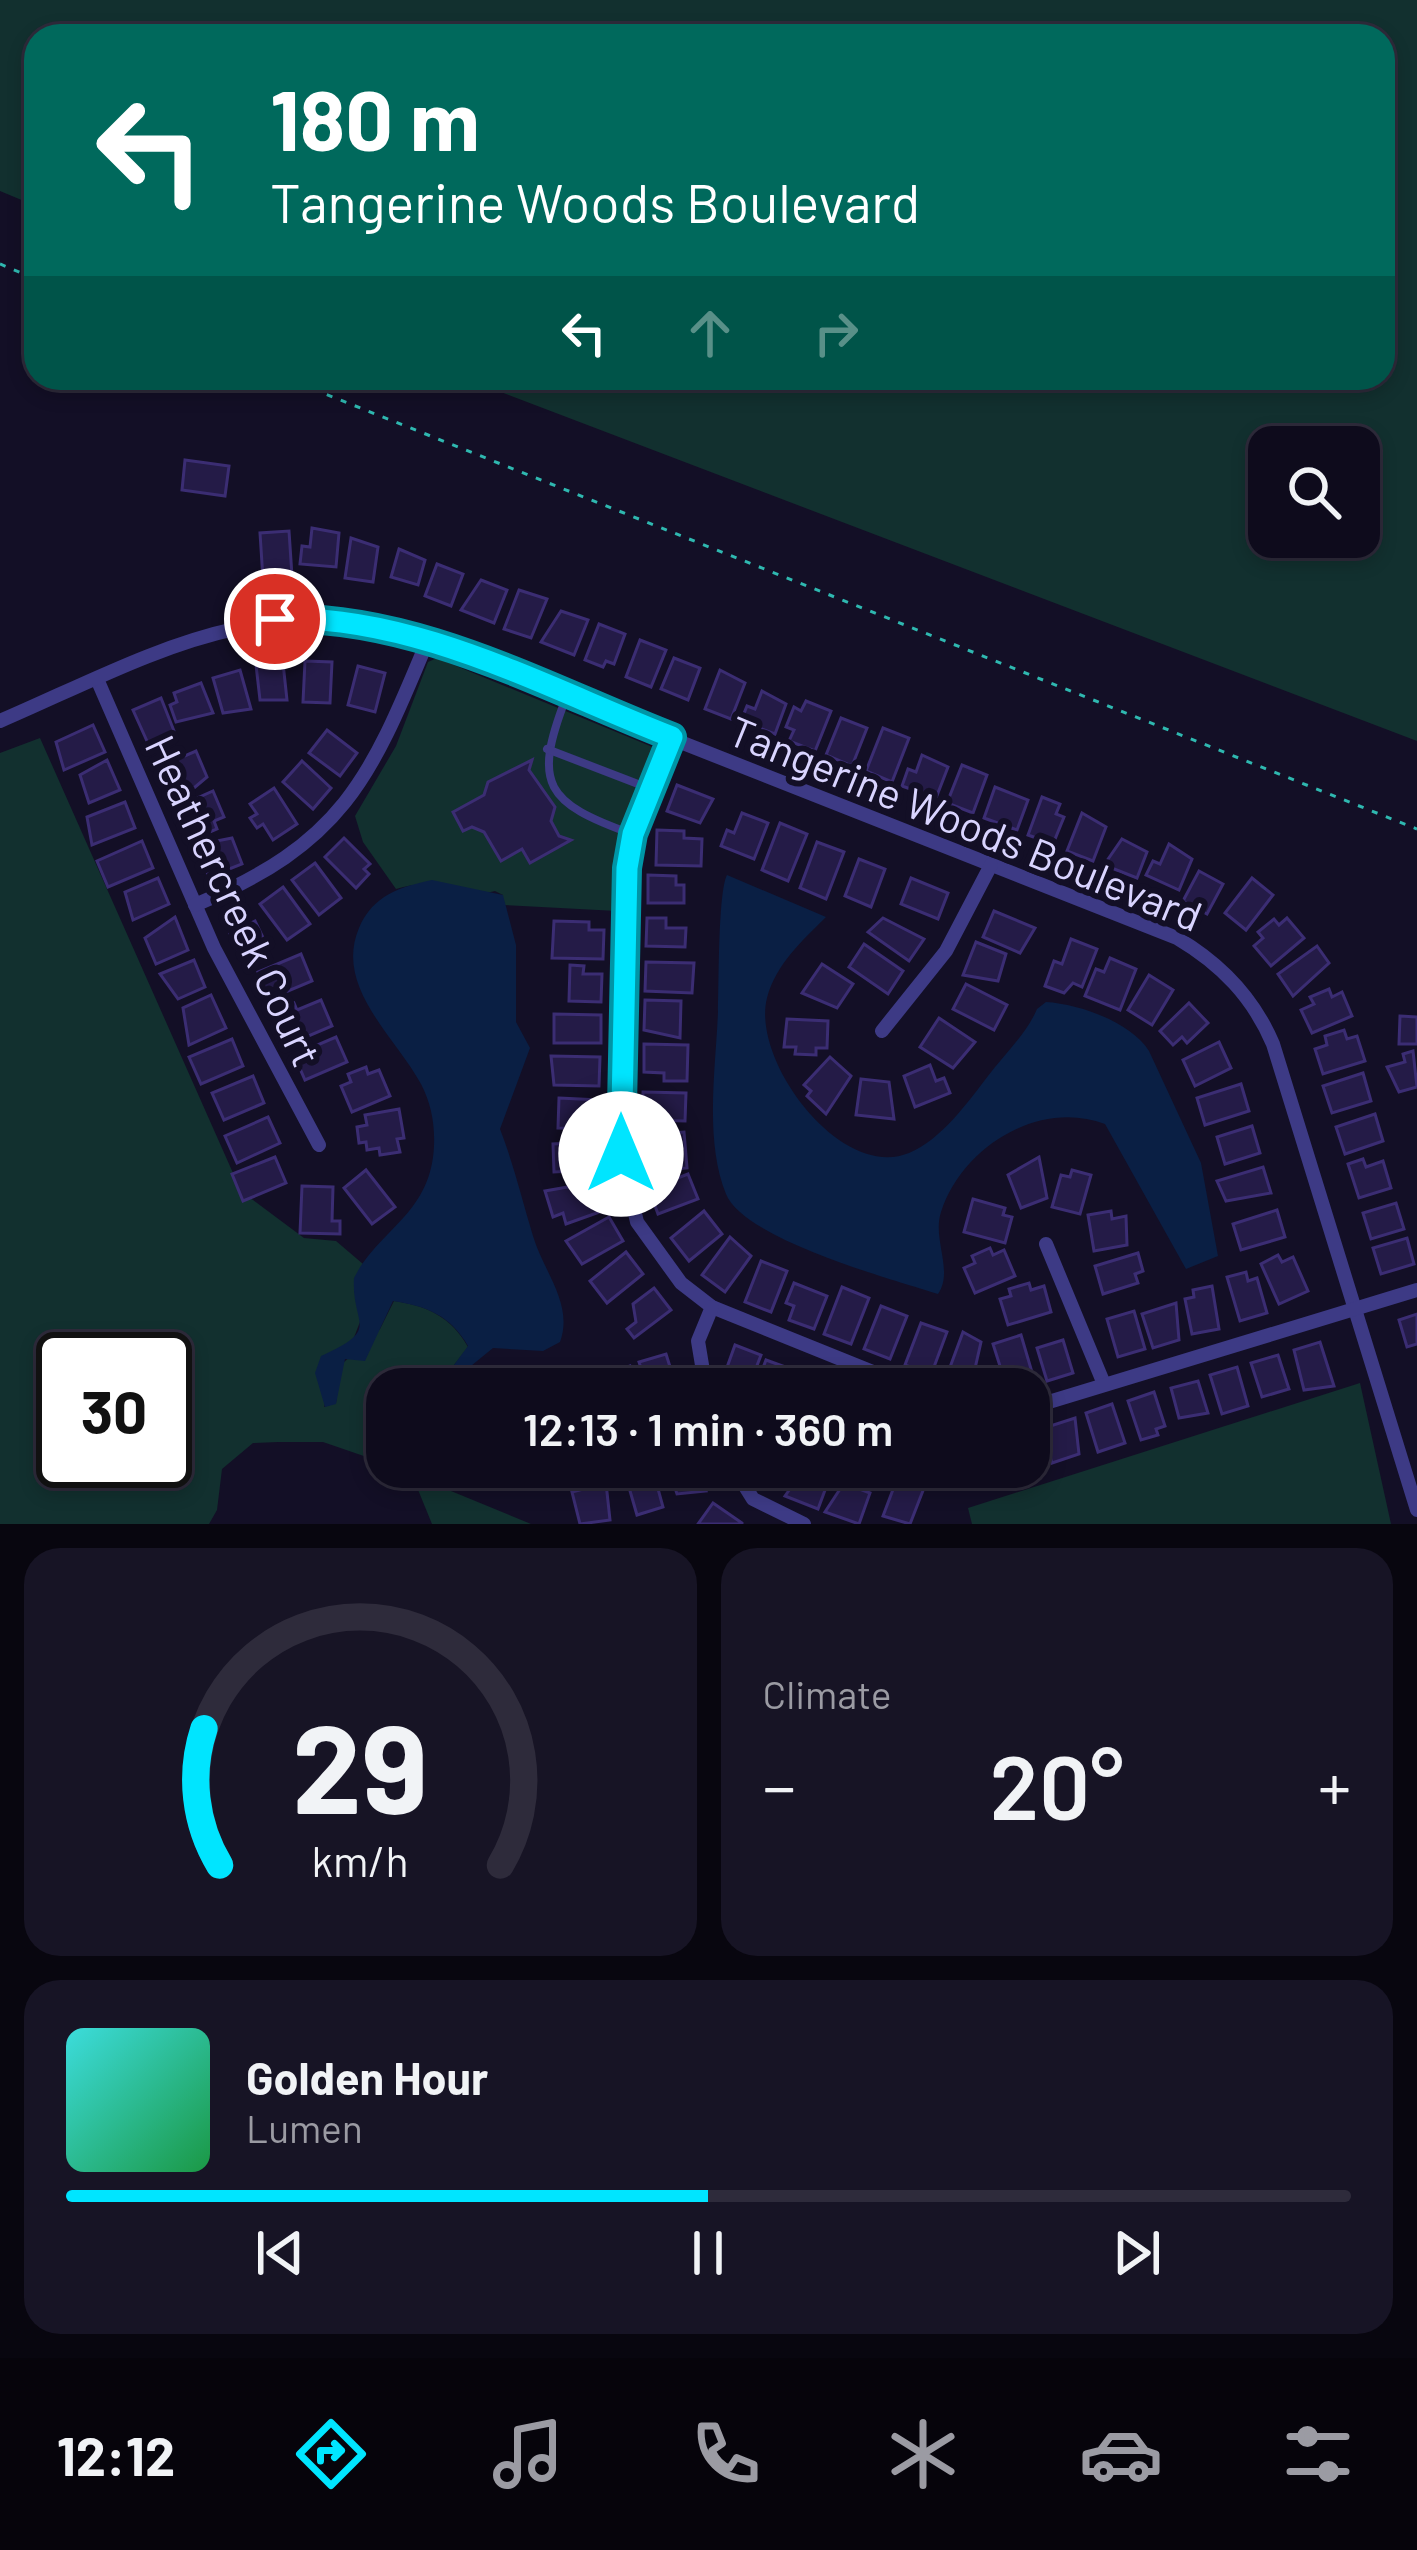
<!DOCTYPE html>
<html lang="en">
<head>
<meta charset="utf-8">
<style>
	body { margin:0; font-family:Barlow,sans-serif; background:#171425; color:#f1f3f6; height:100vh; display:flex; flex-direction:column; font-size:45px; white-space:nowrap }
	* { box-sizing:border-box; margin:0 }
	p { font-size:39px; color:#9b9ba3 }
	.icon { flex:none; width:66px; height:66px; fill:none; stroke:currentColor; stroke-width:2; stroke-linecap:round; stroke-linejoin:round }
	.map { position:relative; height:1524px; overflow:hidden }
	.drawer { display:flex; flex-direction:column; gap:24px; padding:24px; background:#08060f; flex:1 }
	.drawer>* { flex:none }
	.top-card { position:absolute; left:24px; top:24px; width:1371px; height:366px; border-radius:36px; box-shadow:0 6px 18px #0003,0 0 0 3px #2e2b3b; background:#00695c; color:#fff; overflow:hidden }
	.tools { position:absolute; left:1248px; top:426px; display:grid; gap:24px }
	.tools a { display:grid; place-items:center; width:132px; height:132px; border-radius:24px; background:#0e0b1c; box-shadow:0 6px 18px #0003,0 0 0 3px #2e2b3b; font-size:60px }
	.speed { position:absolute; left:36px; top:1332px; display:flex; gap:24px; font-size:60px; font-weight:700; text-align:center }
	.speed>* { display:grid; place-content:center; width:156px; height:156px; border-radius:50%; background:#0e0b1c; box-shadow:0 6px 18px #0003,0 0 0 3px #2e2b3b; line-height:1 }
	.speed .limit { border:6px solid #111; border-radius:18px; background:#fff; color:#111 }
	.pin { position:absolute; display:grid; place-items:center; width:102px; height:102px; color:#fff; margin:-51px; border:6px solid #fff; border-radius:50%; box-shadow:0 3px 12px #0007 }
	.me { position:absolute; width:132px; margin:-66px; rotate:0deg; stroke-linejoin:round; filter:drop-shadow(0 0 9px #0008) }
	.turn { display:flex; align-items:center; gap:42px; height:252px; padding:0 48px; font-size:54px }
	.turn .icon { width:156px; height:156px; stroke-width:2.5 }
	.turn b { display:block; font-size:84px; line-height:102px }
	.lanes { display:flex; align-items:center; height:114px; padding:0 48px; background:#0003; justify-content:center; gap:60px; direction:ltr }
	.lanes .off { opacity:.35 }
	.big { font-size:90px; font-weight:600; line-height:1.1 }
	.drawer .card { flex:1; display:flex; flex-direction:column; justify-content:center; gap:18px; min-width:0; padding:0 42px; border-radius:36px; background:#171425 }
	.drawer .dial { align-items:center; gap:0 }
	.dial svg { height:312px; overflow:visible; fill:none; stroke:#2e2b3b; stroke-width:7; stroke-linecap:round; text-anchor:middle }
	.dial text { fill:#f1f3f6; stroke:none }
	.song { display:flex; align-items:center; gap:36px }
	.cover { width:144px; height:144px; border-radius:18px; background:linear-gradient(135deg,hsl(180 70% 55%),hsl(140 70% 35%)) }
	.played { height:12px; border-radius:6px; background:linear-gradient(90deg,#00e5ff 50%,#2e2b3b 50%) }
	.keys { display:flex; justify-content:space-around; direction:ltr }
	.heat { display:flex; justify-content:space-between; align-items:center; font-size:66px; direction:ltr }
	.drawer .tiles { flex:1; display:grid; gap:24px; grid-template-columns:1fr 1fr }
	.card:last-child { grid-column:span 2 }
	.trip { position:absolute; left:366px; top:1368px; width:684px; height:120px; border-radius:36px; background:#0e0b1c; box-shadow:0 6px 18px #0003,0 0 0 3px #2e2b3b; font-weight:600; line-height:120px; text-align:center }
	.menu { display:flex; height:192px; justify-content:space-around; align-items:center; background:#06040b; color:#9b9ba3 }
	.menu .icon { width:84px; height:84px }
	.menu .current { color:#00e5ff }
	.menu b { font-size:54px; color:#f1f3f6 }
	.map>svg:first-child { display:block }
</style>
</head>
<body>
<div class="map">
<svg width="1417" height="1524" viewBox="0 0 1417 1524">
	<rect width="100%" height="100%" fill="#130f26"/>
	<g fill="#12302f" fill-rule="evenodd">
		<path d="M0 0H1417V741L464 378H1383V36H36V206L0 191ZM1269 447H1359V537H1269Z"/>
		<path d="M437 658 655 748 621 845 617 911 503 905V895L495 891C475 898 436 875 396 889L363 842 355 816 396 746 428 662Z"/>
		<path d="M40 738 241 1191 304 1238 336 1241 363 1264 354 1291 363 1314 353 1340 339 1352 324 1407 336 1403 341 1365 380 1329 394 1301C428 1306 451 1317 468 1347L454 1365 466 1370 450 1389H387V1464L323 1442H278L253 1443 222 1469 217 1510 209 1524H0V753ZM63 1359H165V1461H63Z"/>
		<polygon points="1360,1383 1391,1524 972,1524 968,1508"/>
		<polygon points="412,1475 531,1524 432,1524"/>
	</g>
	<g fill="#0a1f44">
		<path d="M727 875 826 917C802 941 776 964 767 998 751 1060 840 1181 909 1153 941 1140 968 1102 988 1076 1004 1055 1027 1033 1037 1009L1046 1002C1079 1004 1131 1022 1149 1051L1201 1163 1218 1256 1186 1269 1105 1124C1039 1099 962 1147 941 1212 932 1239 954 1271 938 1294 891 1279 744 1239 726 1194 704 1140 716 1067 718 1011 719 986 718 892 727 875Z"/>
		<path d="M432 880 503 895 516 945V1022L530 1048 500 1129C514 1165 522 1200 533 1236 543 1271 574 1304 560 1342L543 1351 493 1348 466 1370 454 1365 468 1346C451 1316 427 1306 393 1301L365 1361 345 1359 336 1404 325 1407 315 1373 321 1356C383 1328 351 1326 354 1278 379 1229 431 1214 434 1146 435 1124 431 1103 421 1084 395 1036 334 987 359 928 373 895 400 887 432 880Z"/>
	</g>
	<g fill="#241b47" stroke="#3b2d73" stroke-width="3">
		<polygon points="185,460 229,466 225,496 182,490"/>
		<polygon points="312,528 339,533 336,567 300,564 302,546 310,547"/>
		<polygon points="289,531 292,576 263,579 260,533"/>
		<polygon points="351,538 378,547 373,582 345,578"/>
		<polygon points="399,549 425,560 418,585 391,577"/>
		<polygon points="437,564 463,574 451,606 425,596"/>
		<polygon points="481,580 507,590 494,623 461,610"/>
		<polygon points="519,590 547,599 531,638 504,629"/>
		<polygon points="561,611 588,620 574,655 541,642"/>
		<polygon points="599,624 625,634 614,664 606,661 603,667 585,660"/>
		<polygon points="640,640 666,650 651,687 626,677"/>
		<polygon points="674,658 700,668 688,700 661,689"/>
		<polygon points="305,661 332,662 330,703 303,702"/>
		<polygon points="283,663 287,700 260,700 256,665"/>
		<polygon points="358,666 385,673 375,712 348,705"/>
		<polygon points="240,670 251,709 223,713 213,678"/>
		<polygon points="720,670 745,683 731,719 705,709"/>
		<polygon points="201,683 213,713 176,722 170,705 177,702 174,693"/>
		<polygon points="762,691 786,704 775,734 741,721 747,706 755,709"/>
		<polygon points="161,698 176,736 151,750 133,710"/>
		<polygon points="806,701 831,711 815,751 789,741 794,730 786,727 794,707 801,711"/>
		<polygon points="841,718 867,728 852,766 826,755"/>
		<polygon points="93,725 105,752 64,770 56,742"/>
		<polygon points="883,728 909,738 892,782 866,771"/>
		<polygon points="327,730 357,753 340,776 309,753"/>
		<polygon points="196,751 207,777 188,793 185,786 168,793 157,768"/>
		<polygon points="922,755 948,767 936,798 902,786 908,769 916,772"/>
		<polygon points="107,760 120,790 89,803 80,775"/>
		<polygon points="532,760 529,770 555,807 551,821 559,836 571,840 530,863 522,849 501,861 484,832 472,827 463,831 453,812 484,795 488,782"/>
		<polygon points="302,761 331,788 313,809 283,782"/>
		<polygon points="962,765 987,775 973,813 947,803"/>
		<polygon points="677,785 713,799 700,823 667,811"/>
		<polygon points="995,787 1028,800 1017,830 984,818"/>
		<polygon points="274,788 297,824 273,840 263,824 257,828 250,818 257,814 250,804"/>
		<polygon points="213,791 224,817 214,821 217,829 205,834 202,827 186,834 175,808"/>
		<polygon points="1042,797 1060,804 1056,814 1064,817 1053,844 1028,835"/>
		<polygon points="125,802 135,828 92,845 87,817"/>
		<polygon points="742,813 768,823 754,859 721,846 727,830 734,833"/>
		<polygon points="1082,813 1106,827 1093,861 1067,851"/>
		<polygon points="780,823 807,834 788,881 762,870"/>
		<polygon points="657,830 684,831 684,838 702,839 701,866 656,865"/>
		<polygon points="232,838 242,864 209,877 196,845"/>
		<polygon points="344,838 370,864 364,869 369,874 356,888 325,857"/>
		<polygon points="1122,839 1147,852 1137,878 1104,865"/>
		<polygon points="142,841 153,868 108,887 97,861"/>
		<polygon points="817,842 844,852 826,899 800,888"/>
		<polygon points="1169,844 1192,859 1179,890 1146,875 1153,861 1160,864"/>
		<polygon points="859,859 885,869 871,907 845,896"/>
		<polygon points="315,863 341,898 319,915 292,880"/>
		<polygon points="1199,871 1223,884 1207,914 1183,901"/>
		<polygon points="648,875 676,876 676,885 684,885 684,903 648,903"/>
		<polygon points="158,878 169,904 133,920 125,892"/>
		<polygon points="911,878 948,893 938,919 901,904"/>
		<polygon points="1252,878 1273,895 1246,930 1225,913"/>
		<polygon points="283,887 310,924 287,940 260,904"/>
		<polygon points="994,911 1035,928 1020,953 983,937"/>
		<polygon points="175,917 188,950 156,964 145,938"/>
		<polygon points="647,918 666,918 666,928 686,928 685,947 646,946"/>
		<polygon points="883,918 924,939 909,961 868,932"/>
		<polygon points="1287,918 1304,938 1271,966 1254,946 1263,938 1258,932 1274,919 1279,925"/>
		<polygon points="255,921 268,948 242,958 230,934"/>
		<polygon points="554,921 589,922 589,930 604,930 603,959 552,958"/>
		<polygon points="1071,939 1097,949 1082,987 1073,983 1064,993 1045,986 1054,961 1062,964"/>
		<polygon points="976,942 1006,954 998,981 963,975"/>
		<polygon points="864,944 903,971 888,994 849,967"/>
		<polygon points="1317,946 1329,963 1293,996 1278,974"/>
		<polygon points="301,954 312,981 269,999 258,972"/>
		<polygon points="1110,958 1136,969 1120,1010 1085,996 1096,969 1104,972"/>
		<polygon points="194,960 205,987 178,999 160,974"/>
		<polygon points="646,962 694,963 692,993 645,991"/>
		<polygon points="822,964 853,984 837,1008 802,993"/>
		<polygon points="570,965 584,966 583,974 602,974 601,1002 569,1001"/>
		<polygon points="1149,975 1173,990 1152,1025 1128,1010"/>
		<polygon points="966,984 1007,1005 994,1030 953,1009"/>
		<polygon points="1329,989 1332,997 1342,992 1352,1016 1312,1033 1301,1010 1314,1004 1310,997"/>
		<polygon points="211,995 226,1028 189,1045 183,1008"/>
		<polygon points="321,1000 332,1026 285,1046 275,1020 286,1015 283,1008 294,1003 297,1010"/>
		<polygon points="645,1000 681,1001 680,1038 644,1030"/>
		<polygon points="1189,1003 1208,1023 1187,1043 1182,1037 1173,1045 1160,1031"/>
		<polygon points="554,1014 601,1015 601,1043 554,1043"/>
		<polygon points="1400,1016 1417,1017 1417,1044 1399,1044"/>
		<polygon points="939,1018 975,1042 953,1068 920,1047"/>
		<polygon points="787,1019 828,1021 827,1048 816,1048 816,1055 795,1054 796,1047 784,1047"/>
		<polygon points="1344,1030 1347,1039 1357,1036 1365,1061 1323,1074 1315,1049 1327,1045 1325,1036"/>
		<polygon points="336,1037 347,1062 305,1080 294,1055"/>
		<polygon points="232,1039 243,1066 201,1084 189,1057"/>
		<polygon points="1219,1042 1231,1068 1195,1086 1183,1060"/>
		<polygon points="644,1044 688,1045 687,1081 664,1081 664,1073 644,1072"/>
		<polygon points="1413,1051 1417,1087 1399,1092 1387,1067 1405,1062 1403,1054"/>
		<polygon points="551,1056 600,1057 599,1086 554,1085"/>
		<polygon points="830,1057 851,1076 826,1114 807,1096 811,1091 804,1085"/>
		<polygon points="930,1065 936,1081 944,1078 950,1093 915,1107 904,1076"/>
		<polygon points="366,1067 368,1074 379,1070 390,1096 352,1112 341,1086 351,1082 348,1074"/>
		<polygon points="1363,1073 1371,1101 1332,1113 1323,1086"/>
		<polygon points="253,1076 264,1103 224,1120 212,1093"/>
		<polygon points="861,1079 889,1082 894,1119 856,1115"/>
		<polygon points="1241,1084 1249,1111 1205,1125 1197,1098"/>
		<polygon points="643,1092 686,1093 685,1121 642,1120"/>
		<polygon points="559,1098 599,1100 598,1129 558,1128"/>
		<polygon points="399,1109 404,1138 397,1139 400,1152 380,1155 379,1148 367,1150 366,1142 359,1143 357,1127 367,1125 365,1115"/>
		<polygon points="1375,1114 1383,1141 1345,1154 1336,1127"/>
		<polygon points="268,1117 280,1143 237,1163 225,1136"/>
		<polygon points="1252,1126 1260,1153 1225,1164 1217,1137"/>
		<polygon points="684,1132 687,1168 645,1172 642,1144 658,1142 657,1134"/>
		<polygon points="590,1142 592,1170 554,1172 553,1144"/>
		<polygon points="275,1157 286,1183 243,1201 232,1174"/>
		<polygon points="1039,1157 1047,1198 1021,1208 1008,1175"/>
		<polygon points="1363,1159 1366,1167 1383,1161 1391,1188 1359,1198 1348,1164"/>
		<polygon points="1263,1167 1271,1193 1226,1201 1217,1181"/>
		<polygon points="366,1170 395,1207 372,1224 344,1188"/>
		<polygon points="1072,1170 1091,1175 1080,1214 1052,1207 1061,1175 1070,1177"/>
		<polygon points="688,1174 698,1199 658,1214 649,1189"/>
		<polygon points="596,1182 605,1210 566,1224 563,1213 553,1217 545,1191"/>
		<polygon points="302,1186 333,1187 332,1221 340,1221 340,1234 300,1233"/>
		<polygon points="973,1199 1005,1208 1003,1215 1012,1217 1005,1243 964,1232"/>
		<polygon points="1396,1203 1404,1229 1371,1239 1363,1213"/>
		<polygon points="1277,1210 1285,1237 1241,1250 1233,1224"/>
		<polygon points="704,1211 722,1234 689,1261 671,1238"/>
		<polygon points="1111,1211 1112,1219 1126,1216 1127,1245 1094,1251 1088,1215"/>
		<polygon points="609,1217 623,1241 582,1264 566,1241"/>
		<polygon points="730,1237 751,1256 725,1292 702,1275"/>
		<polygon points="1407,1238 1414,1264 1381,1274 1373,1248"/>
		<polygon points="990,1248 993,1255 1004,1250 1015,1276 975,1293 964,1268 975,1263 972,1256"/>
		<polygon points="626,1252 643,1274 607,1303 590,1281"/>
		<polygon points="1138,1253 1143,1271 1135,1274 1138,1283 1103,1294 1095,1266"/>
		<polygon points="1278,1255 1282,1262 1293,1257 1308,1291 1279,1304 1261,1264"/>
		<polygon points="761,1261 787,1271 771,1312 745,1302"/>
		<polygon points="1246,1272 1248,1281 1257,1278 1267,1313 1240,1321 1227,1277"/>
		<polygon points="794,1283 827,1296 814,1329 789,1320 794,1306 786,1303"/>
		<polygon points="1029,1283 1031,1290 1044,1286 1051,1312 1008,1325 1000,1299 1011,1296 1009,1289"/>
		<polygon points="1212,1286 1219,1329 1192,1334 1185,1299 1194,1297 1193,1290"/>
		<polygon points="842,1287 869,1298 851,1344 824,1334"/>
		<polygon points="654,1288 671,1310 634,1338 627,1329 636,1322 633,1304"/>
		<polygon points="1176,1303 1179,1340 1153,1348 1142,1314"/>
		<polygon points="881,1306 907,1316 890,1359 864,1349"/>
		<polygon points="1134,1311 1145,1349 1118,1357 1107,1319"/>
		<polygon points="1417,1314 1417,1344 1407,1347 1399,1320"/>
		<polygon points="921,1323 947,1332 931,1375 905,1365"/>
		<polygon points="963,1332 981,1342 971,1386 946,1378"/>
		<polygon points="1021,1335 1034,1379 1007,1388 993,1344"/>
		<polygon points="1063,1340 1073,1373 1047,1381 1037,1348"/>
		<polygon points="1320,1342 1334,1386 1304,1390 1294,1350"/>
		<polygon points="735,1345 761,1355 748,1389 721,1384"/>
		<polygon points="666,1354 677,1389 648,1389 639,1362"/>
		<polygon points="1278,1355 1289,1389 1262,1397 1251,1363"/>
		<polygon points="766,1360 799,1372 795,1383 788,1381 785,1389 756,1386"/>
		<polygon points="630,1366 638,1389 608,1389 603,1376"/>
		<polygon points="1237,1367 1248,1406 1222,1414 1210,1375"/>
		<polygon points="1198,1381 1208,1413 1179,1418 1171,1388"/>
		<polygon points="1154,1392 1165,1426 1156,1429 1158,1435 1141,1440 1128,1401"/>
		<polygon points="1112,1404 1125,1443 1098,1452 1086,1413"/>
		<polygon points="1075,1418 1079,1454 1052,1463 1041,1429"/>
		<polygon points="652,1467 663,1507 637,1515 624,1470"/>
		<polygon points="668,1467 698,1467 706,1491 677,1494"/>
		<polygon points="802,1472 828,1482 818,1509 785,1496"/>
		<polygon points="897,1479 924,1488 910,1524 883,1516"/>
		<polygon points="606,1483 610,1520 580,1524 572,1492"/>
		<polygon points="844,1483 870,1493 859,1524 825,1512"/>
		<polygon points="713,1503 742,1523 742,1524 698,1524"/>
	</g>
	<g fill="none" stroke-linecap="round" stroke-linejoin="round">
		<g stroke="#2fb8b0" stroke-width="3" stroke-dasharray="6 9" stroke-linecap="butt">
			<polyline points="0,264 36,279"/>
			<polyline points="285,378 1417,829"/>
		</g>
		<g stroke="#3d3a85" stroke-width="8">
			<path d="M566 698C532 785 546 803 632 834"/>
			<polyline points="547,749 651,789"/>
		</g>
		<g stroke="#3d3a85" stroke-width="14">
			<polyline points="97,679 214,948 319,1145"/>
			<path d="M0 721C144 659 267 582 427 642L1177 938C1221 964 1253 997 1273 1044L1417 1510"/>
			<polyline points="672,737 633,834 627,868 621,1154 637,1222 681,1283 712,1307 915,1389"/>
			<path d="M195 905C342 843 369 782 427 642"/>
			<polyline points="882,1031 946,951 991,865"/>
			<polyline points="1046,1244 1104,1384"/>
			<polyline points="706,1389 698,1341 712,1307"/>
			<polyline points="1029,1408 1417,1290"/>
			<polyline points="733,1467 753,1499 804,1524"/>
			<polyline points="535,1475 541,1467"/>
		</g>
	</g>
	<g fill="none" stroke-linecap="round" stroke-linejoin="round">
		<defs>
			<path id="route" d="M275 619C413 613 546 688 672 737L633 834 627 868 621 1154"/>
		</defs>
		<use href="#route" stroke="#0095a6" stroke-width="30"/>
		<use href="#route" stroke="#00e5ff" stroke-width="21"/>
	</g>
	<g text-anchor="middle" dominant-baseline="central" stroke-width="12" stroke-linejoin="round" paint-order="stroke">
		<g font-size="42" fill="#d9d4ff" stroke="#130f26">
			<text transform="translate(966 822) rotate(22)">Tangerine Woods Boulevard</text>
			<text transform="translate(235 900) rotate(65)">Heathercreek Court</text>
		</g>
	</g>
</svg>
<div class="tools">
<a><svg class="icon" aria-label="search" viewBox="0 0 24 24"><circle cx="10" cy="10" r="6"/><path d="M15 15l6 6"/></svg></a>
</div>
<div class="speed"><div class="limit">30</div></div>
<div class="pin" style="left:275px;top:619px;background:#d93025"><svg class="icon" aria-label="arrive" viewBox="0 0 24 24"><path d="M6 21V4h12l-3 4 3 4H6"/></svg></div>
<svg class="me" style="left:621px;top:1154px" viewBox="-20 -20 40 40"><circle r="19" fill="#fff"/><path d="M0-13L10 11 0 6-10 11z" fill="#00e5ff"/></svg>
<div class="trip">12:13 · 1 min · 360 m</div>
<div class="top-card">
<div class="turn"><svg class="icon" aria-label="left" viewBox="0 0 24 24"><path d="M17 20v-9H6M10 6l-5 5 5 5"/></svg><div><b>180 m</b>Tangerine Woods Boulevard</div></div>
<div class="lanes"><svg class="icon" aria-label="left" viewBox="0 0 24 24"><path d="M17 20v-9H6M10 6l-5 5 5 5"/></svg><svg class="icon off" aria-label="ahead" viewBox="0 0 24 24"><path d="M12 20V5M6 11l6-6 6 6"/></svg><svg class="icon off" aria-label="right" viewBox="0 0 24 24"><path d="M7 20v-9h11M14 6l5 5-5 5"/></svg></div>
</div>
</div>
<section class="drawer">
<div class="tiles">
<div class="card dial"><svg viewBox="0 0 100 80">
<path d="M14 69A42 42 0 1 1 86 69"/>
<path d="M14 69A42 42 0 0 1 10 34" stroke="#00e5ff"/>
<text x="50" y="56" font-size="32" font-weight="700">29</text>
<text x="50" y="72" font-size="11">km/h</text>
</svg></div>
<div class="card"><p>Climate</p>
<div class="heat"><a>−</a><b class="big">20°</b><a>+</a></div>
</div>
<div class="card">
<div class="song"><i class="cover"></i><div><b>Golden Hour</b><p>Lumen</p></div></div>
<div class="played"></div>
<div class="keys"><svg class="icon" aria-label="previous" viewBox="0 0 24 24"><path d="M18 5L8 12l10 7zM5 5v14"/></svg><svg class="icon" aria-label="pause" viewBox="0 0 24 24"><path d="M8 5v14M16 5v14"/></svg><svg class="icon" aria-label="next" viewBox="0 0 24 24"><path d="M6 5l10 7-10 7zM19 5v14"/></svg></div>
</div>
</div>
</section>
<nav class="menu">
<b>12:12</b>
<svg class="icon current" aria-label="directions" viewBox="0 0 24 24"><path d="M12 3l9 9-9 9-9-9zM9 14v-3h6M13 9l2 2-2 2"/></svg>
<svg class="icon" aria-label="music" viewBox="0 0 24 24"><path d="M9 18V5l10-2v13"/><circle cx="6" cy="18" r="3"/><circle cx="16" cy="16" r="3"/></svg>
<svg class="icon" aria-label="phone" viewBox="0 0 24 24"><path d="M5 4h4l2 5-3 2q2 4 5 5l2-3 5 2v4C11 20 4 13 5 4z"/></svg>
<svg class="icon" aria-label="climate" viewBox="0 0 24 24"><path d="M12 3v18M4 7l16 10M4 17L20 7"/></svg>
<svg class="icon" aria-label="car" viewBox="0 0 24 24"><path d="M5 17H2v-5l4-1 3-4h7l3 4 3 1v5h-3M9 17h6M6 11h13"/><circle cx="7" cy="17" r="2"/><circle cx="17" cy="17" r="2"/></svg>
<svg class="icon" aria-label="filters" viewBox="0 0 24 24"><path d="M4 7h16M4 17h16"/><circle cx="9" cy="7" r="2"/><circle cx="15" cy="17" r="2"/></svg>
</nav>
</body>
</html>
